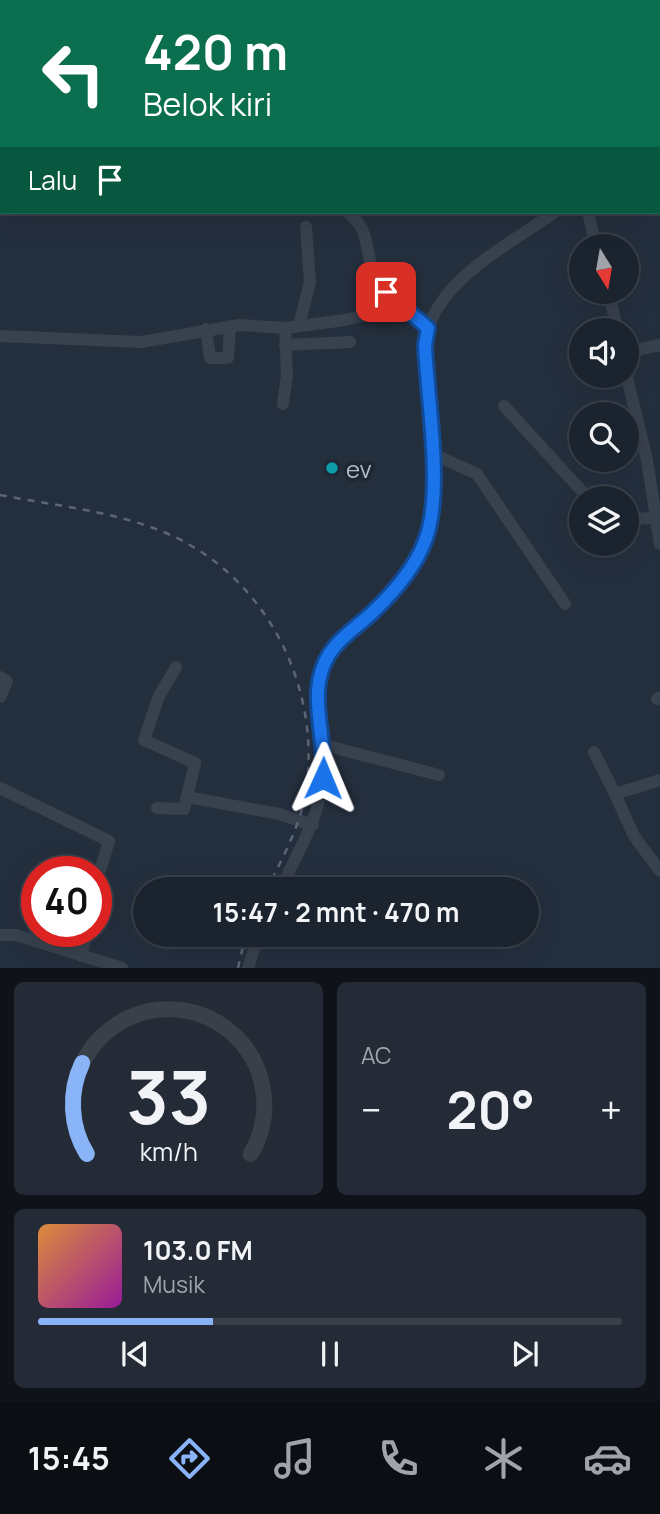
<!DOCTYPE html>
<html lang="id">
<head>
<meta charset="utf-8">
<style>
	body { margin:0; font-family:Manrope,sans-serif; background:#242b36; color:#f1f3f6; height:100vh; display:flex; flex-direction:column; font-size:26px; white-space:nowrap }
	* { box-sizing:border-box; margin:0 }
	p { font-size:23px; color:#a0a4aa }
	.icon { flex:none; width:38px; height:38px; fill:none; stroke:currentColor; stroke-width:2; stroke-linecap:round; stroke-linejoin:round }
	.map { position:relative; height:968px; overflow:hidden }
	.panel { display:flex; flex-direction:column; gap:14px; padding:14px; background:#0f1319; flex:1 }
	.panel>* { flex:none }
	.guide { position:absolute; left:0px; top:0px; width:662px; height:214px; box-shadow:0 7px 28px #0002,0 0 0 2px #39404a; background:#0b6e4f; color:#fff; overflow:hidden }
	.needle { width:46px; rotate:169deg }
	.fabs { position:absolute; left:569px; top:234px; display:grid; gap:14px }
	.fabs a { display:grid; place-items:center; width:70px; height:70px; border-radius:50%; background:#1b232e; box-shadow:0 7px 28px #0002,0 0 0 2px #39404a; font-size:35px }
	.speed { position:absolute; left:21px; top:856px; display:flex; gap:14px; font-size:35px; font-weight:700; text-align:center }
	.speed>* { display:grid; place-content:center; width:91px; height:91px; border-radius:50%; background:#1b232e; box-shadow:0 7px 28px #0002,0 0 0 2px #39404a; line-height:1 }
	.speed .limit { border:10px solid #d22; background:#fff; color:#111 }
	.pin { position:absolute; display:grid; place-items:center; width:60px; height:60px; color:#fff; margin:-30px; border-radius:14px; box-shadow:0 4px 10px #0006 }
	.me { position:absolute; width:77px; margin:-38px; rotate:1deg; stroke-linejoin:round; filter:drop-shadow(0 0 5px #0008) }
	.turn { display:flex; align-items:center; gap:24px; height:147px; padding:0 28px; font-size:32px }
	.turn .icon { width:91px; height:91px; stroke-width:2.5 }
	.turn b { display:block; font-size:49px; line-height:60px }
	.then { display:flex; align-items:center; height:66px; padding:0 28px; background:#0003; gap:14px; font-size:26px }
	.big { font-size:52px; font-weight:700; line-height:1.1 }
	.panel .widget { flex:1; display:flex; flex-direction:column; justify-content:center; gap:10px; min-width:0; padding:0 24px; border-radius:10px; background:#242b36 }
	.panel .dial { align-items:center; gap:0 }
	.dial svg { height:182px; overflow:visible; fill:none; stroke:#39404a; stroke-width:7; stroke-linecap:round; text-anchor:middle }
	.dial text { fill:#f1f3f6; stroke:none }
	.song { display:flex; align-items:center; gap:21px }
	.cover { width:84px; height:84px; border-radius:10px; background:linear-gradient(135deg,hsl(30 70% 55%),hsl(300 70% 35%)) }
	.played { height:7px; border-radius:4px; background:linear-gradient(90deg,#8ab4f8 30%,#39404a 30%) }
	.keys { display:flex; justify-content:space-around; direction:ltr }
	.heat { display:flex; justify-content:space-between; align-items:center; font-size:38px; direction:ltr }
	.panel .tiles { flex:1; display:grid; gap:14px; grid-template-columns:1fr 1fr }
	.widget:last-child { grid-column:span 2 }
	.trip { position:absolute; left:133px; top:877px; width:406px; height:70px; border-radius:35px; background:#1b232e; box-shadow:0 7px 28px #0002,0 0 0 2px #39404a; font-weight:700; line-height:70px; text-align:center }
	.dock { display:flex; height:112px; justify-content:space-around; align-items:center; background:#0b0e12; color:#a0a4aa }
	.dock .icon { width:49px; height:49px }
	.dock .active { color:#8ab4f8 }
	.dock b { font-size:32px; color:#f1f3f6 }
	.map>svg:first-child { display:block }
</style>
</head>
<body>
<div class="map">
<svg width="660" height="968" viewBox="0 0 660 968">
	<rect width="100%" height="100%" fill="#242f3e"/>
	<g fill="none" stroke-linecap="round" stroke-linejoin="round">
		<g stroke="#38414e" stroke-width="12">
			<path d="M347 212C373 230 364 257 376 280 385 298 412 314 427 328"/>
			<polyline points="588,212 596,247"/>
			<polyline points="608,292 618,331"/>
			<polyline points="299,326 310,282 306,227"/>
			<polyline points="206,329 210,358 228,358 230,326"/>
			<polyline points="0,336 141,342 240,325 285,328 345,320 385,310 397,301"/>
			<polyline points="285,345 350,342"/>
			<polyline points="626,352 660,345"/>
			<polyline points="626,373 647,460 660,544"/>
			<polyline points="283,404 287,375 285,328"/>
			<polyline points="504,406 589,499"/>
			<polyline points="433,454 477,474 565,604"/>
			<polyline points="626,519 656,518"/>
			<polyline points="0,677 7,681 0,697"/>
			<polyline points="657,699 660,697"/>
			<polyline points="324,745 439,775"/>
			<polyline points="594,752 615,794"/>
			<polyline points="660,780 615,794 634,836 660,871"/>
			<polyline points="0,788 109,841 96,884"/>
			<polyline points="187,797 279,814 313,825"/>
			<polyline points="157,808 184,809 195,763 144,740 159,696 176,667"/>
			<path d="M281 889C301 844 324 813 324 760 325 729 313 697 323 666 333 635 367 621 387 597 401 580 417 562 425 540 444 489 427 401 425 345 430 283 509 245 555 212"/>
			<polyline points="0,935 16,935 122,968"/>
			<polyline points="81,956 87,931"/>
			<polyline points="248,968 259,934"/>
		</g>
		<g stroke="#5a6575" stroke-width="2.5" stroke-dasharray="7 7" stroke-linecap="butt">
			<path d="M0 495C62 507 135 513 190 545 277 595 324 702 304 801 297 832 281 861 267 889"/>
			<polyline points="238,968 246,934"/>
		</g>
	</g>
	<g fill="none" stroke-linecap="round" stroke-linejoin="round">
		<defs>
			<path id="route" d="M323 778C326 746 313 706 320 677 327 645 349 634 372 613 392 594 415 568 425 541 444 493 427 398 425 345L428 328 386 292"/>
		</defs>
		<use href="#route" stroke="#114b97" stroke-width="18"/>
		<use href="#route" stroke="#1a73e8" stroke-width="12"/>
	</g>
	<circle fill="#0f9aa8" stroke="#1d2633" stroke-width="2.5" cx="332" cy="468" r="7"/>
	<g text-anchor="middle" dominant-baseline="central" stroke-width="7" stroke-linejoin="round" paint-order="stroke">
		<g font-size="24" fill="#b4bcc9" stroke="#1d2633" text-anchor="start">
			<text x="346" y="468">ev</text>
		</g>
	</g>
</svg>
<div class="fabs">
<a><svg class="needle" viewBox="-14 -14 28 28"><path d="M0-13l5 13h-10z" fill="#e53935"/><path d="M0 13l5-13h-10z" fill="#a0a4aa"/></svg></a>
<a><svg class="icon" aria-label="sound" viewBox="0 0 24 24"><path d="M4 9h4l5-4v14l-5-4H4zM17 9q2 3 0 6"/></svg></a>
<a><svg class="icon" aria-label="search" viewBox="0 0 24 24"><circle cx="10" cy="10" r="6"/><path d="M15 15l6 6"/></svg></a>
<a><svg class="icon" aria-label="layers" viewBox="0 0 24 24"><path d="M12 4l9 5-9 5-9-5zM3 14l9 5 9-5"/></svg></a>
</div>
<div class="speed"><div class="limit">40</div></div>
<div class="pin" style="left:386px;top:292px;background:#d93025"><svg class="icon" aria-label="arrive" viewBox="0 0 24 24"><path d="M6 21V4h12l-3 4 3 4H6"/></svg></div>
<svg class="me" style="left:323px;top:778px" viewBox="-20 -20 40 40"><path d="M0-17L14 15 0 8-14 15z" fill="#1a73e8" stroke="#fff" stroke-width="4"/></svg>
<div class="trip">15:47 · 2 mnt · 470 m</div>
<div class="guide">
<div class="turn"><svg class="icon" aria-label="left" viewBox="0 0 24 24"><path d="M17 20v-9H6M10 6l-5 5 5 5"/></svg><div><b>420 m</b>Belok kiri</div></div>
<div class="then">Lalu<svg class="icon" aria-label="arrive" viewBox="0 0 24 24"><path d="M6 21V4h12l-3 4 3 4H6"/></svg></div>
</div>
</div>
<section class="panel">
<div class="tiles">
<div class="widget dial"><svg viewBox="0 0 100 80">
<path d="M14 69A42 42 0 1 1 86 69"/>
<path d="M14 69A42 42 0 0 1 12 29" stroke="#8ab4f8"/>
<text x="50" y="56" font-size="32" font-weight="700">33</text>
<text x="50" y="72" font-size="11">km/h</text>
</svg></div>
<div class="widget"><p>AC</p>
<div class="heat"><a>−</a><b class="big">20°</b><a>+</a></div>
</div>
<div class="widget">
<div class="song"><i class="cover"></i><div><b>103.0 FM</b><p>Musik</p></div></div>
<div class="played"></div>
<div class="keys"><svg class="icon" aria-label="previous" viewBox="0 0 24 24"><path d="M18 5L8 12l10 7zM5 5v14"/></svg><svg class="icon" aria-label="pause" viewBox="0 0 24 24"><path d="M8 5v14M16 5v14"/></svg><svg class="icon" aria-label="next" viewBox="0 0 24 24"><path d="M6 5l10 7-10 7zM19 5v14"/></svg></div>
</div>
</div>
</section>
<nav class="dock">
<b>15:45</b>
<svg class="icon active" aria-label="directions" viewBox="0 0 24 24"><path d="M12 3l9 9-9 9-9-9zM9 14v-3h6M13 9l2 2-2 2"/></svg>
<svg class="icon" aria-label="music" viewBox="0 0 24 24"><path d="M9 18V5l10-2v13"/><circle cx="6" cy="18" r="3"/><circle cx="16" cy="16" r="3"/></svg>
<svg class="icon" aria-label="phone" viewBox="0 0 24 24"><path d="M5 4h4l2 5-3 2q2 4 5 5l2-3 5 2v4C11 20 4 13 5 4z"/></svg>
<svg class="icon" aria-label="climate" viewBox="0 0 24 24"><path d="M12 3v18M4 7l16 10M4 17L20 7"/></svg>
<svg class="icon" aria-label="car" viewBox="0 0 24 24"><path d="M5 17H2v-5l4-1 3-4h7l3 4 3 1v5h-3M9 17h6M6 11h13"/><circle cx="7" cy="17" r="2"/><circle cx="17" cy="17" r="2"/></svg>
</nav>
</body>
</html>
